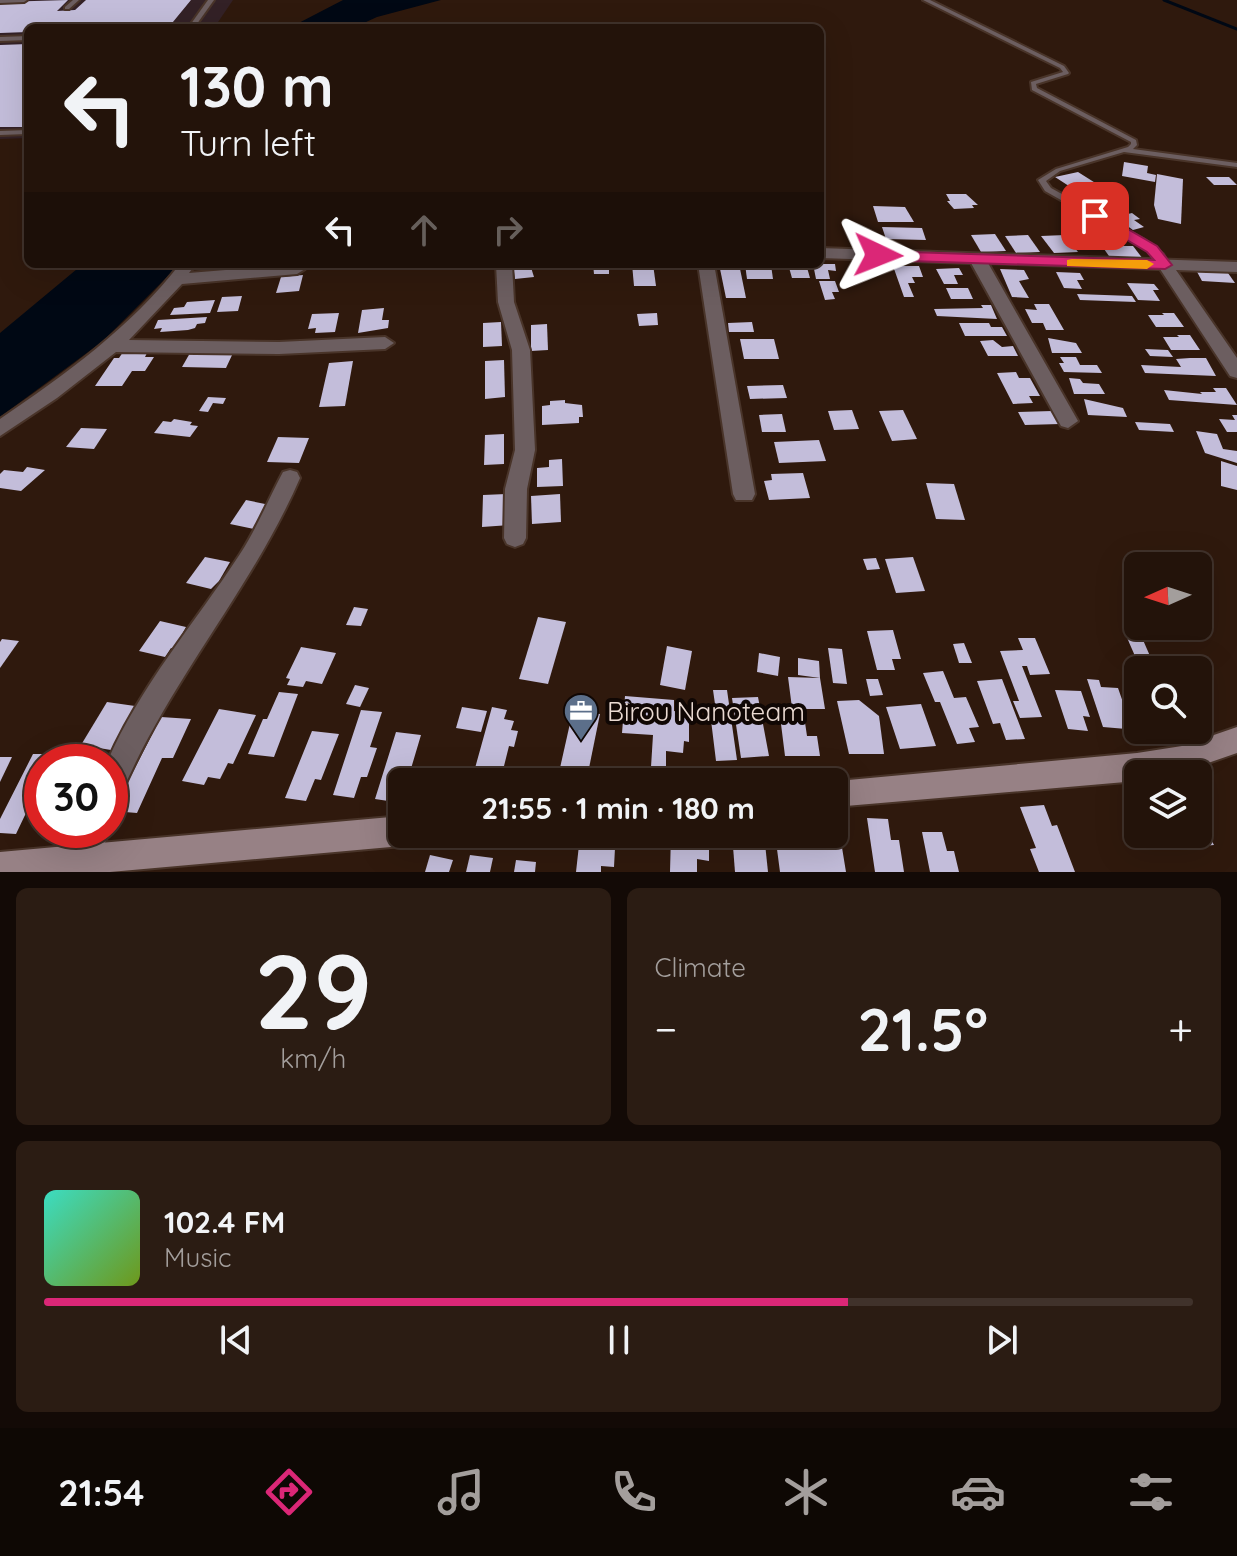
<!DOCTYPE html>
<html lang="en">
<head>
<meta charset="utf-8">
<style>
	body { margin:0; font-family:Quicksand,sans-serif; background:#2b1c13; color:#f1f3f6; height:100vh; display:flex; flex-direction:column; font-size:30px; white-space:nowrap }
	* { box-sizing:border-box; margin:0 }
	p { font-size:26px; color:#a39e9c }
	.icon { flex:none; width:44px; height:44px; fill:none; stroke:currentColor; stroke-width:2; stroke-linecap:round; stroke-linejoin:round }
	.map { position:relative; height:872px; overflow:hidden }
	.sheet { display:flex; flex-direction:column; gap:16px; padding:16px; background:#130a06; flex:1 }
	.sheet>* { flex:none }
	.top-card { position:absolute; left:24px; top:24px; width:800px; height:244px; border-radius:12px; box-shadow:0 8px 32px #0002,0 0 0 2px #40322b; background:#23130a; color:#f1f3f6; overflow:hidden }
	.needle { width:52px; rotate:267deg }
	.buttons { position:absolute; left:1124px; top:552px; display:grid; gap:16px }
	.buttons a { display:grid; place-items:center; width:88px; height:88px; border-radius:12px; background:#23130a; box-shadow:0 8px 32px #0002,0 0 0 2px #40322b; font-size:40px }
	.speed { position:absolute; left:24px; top:744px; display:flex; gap:16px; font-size:40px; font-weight:700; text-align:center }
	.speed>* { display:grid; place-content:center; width:104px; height:104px; border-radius:50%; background:#23130a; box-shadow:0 8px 32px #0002,0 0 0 2px #40322b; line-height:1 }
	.speed .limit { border:12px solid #d22; background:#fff; color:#111 }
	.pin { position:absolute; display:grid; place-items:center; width:68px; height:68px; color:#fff; margin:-34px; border-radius:16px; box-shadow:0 4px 12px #0006 }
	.me { position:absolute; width:88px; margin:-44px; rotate:92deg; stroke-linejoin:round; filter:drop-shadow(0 0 6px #0008) }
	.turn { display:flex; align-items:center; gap:28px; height:168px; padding:0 24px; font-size:36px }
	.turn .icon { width:104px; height:104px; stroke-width:2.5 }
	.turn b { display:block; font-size:56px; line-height:68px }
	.lanes { display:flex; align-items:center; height:76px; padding:0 24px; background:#0003; justify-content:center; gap:40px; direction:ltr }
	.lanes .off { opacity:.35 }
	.big { font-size:60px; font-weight:700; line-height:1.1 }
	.sheet .card { flex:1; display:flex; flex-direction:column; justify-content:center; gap:12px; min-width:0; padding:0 28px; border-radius:12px; background:#2b1c13 }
	.sheet .dial { align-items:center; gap:0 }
	.dial b { font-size:104px; line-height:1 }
	.song { display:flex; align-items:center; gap:24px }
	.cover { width:96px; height:96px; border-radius:12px; background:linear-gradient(135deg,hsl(170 70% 55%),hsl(80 70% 35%)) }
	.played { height:8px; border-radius:4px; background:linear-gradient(90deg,#db2777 70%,#40322b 70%) }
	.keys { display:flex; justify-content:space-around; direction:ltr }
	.heat { display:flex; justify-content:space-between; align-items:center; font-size:44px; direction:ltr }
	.sheet .tiles { flex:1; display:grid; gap:16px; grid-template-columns:1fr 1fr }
	.card:last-child { grid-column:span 2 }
	.trip { position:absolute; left:388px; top:768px; width:460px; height:80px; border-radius:12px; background:#23130a; box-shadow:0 8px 32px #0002,0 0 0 2px #40322b; font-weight:700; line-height:80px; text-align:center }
	.dock { display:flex; height:128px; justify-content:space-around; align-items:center; background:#0e0804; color:#a39e9c }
	.dock .icon { width:56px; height:56px }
	.dock .active { color:#db2777 }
	.dock b { font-size:36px; color:#f1f3f6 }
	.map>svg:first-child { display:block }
</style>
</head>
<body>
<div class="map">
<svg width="1237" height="872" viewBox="0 0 1237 872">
	<rect width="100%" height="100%" fill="#2f190d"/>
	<polygon fill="#332126" points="0,0 233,0 214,28 28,28 28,138 0,139"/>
	<g fill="#000814">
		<polygon points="343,0 441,0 377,17 353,28 289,28"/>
		<polygon points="83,264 180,264 103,341 0,417 0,333"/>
	</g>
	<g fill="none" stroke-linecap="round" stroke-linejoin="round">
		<polyline stroke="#000814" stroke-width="3" points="1164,0 1237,29"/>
	</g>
	<g fill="#c3bdda">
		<polygon points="68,0 57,11 75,10 86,0 191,0 168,28 28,28 28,32 0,33 0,2"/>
		<polygon points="28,44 28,120 22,127 0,127 0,45"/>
		<polygon points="1124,162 1148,166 1147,173 1156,175 1155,182 1122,176"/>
		<polygon points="1078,172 1116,196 1099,200 1082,189 1075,190 1055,177"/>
		<polygon points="1157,174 1183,179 1181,224 1158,219 1154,205"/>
		<polygon points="1206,177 1229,177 1237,185 1214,185"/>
		<polygon points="946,194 966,194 978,205 972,205 974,208 954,209 947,201 950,201"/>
		<polygon points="873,206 905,207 914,222 878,222"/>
		<polygon points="1132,213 1140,219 1134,220 1144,227 1133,230 1119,220 1124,219 1120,216"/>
		<polygon points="882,227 922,228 926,240 886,239"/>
		<polygon points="1098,228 1109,241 1091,242 1080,229"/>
		<polygon points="995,234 1006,251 981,252 971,235"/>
		<polygon points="1028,235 1040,252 1016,253 1005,236"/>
		<polygon points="1065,235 1078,252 1054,253 1041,236"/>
		<polygon points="1102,246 1133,246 1143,259 1111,259"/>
		<polygon points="513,264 530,264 534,277 515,279"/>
		<polygon points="593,264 609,264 609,274 594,274"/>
		<polygon points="632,264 653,264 656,286 634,286"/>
		<polygon points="719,264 739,264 746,298 726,298"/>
		<polygon points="745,264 771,265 773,279 747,279"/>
		<polygon points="788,264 806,264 810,278 792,278"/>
		<polygon points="813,264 835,264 836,271 828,270 830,279 816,279"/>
		<polygon points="893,266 919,266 923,277 912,277 915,283 908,283 914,297 904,297"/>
		<polygon points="959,268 963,275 954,275 958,284 944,284 936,269"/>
		<polygon points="1000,269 1024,270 1029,279 1019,281 1029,298 1012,297"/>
		<polygon points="1196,270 1228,273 1235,283 1202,281"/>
		<polygon points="1056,272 1080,273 1084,280 1077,280 1082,289 1064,288"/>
		<polygon points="303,275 299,291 276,293 281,277"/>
		<polygon points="819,281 835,281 839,292 832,292 835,299 825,300"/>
		<polygon points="1127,283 1154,284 1159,290 1153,290 1160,301 1138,300"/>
		<polygon points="946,288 968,288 973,299 951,299"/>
		<polygon points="1077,294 1132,296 1136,302 1080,300"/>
		<polygon points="242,296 238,311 217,312 222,297"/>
		<polygon points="215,300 210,313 170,315 174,308 184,307 187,302"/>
		<polygon points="1034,304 1049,304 1064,330 1046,330 1043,323 1032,323 1025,309 1037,310"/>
		<polygon points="981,305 991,305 997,319 937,316 934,309 983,308"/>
		<polygon points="384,308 382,320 389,320 388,328 358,333 362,310"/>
		<polygon points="339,313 335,332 315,333 316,328 308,329 312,314"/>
		<polygon points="657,313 658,325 639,326 637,314"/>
		<polygon points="1162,313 1174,313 1184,327 1156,327 1148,315 1164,315"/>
		<polygon points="207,317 205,323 197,324 195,328 188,330 160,332 162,328 154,329 158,320"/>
		<polygon points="501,322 502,346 483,347 483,323"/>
		<polygon points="752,322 754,332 729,332 728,323"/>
		<polygon points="959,323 989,323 991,327 1002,327 1007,336 965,336"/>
		<polygon points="547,324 548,350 531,351 531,325"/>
		<polygon points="1177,335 1190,335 1200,350 1171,350 1163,337 1179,337"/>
		<polygon points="1048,338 1076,343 1082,353 1052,353"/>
		<polygon points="740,339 774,339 779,359 744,359"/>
		<polygon points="993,340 1002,347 1013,346 1018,356 988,356 980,341"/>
		<polygon points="1145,349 1168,350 1173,357 1150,356"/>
		<polygon points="123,352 147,353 145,357 154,357 145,371 132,371 122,386 95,386 114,358 119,358"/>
		<polygon points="190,353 233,353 226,368 182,367"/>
		<polygon points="1060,357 1076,357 1080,365 1097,365 1102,373 1064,372 1059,363 1064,363"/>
		<polygon points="1190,358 1206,358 1216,376 1145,373 1141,365 1181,367 1176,359"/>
		<polygon points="504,360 505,397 485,399 485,361"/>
		<polygon points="353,361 345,406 319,407 329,363"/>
		<polygon points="1016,372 1019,378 1030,378 1040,396 1029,396 1033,403 1013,404 997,373"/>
		<polygon points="1069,378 1080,379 1083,383 1099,384 1105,394 1074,394"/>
		<polygon points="783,385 787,398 750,399 747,386"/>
		<polygon points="1213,388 1226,388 1237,405 1169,400 1164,390 1202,394 1200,392 1216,392"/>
		<polygon points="208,397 226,398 223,404 213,403 208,412 199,411"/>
		<polygon points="1084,399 1123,408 1127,417 1088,415"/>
		<polygon points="565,400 565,403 582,405 583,417 579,417 579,423 542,425 542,406 550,405 550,401"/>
		<polygon points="852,410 859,429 834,430 828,411"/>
		<polygon points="903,410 917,439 892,441 879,411"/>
		<polygon points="1052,411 1060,424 1025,425 1018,412"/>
		<polygon points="782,414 786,432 762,432 759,415"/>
		<polygon points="1232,415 1237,415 1237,432 1227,432 1219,419 1235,420"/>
		<polygon points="174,419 192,422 190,425 198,426 190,437 154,433 163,421 171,422"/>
		<polygon points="1135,422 1170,424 1174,432 1139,430"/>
		<polygon points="81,428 107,429 94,449 66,447"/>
		<polygon points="1196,431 1217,434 1223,449 1237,451 1237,463 1205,453"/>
		<polygon points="504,434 504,464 484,465 485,435"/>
		<polygon points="278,437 309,438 299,463 267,462"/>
		<polygon points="819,440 826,461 779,463 774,442"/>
		<polygon points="562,459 563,486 537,487 537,468 549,467 549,460"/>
		<polygon points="1221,461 1237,466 1237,490 1221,486"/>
		<polygon points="27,467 45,470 21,491 0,488 0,474 4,470 23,472"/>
		<polygon points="803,473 810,498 769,500 764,481 772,480 771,474"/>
		<polygon points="926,483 954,484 965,520 936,519"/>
		<polygon points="506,494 510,525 482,527 483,495"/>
		<polygon points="560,494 561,522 532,524 531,496"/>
		<polygon points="246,500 270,505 254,529 230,524"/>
		<polygon points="205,557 230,562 219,581 211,589 186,583"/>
		<polygon points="913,557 925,591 896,593 885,559"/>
		<polygon points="876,558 880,569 867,570 863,559"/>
		<polygon points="354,607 368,609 361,626 346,625"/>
		<polygon points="538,617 566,622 548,684 519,679"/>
		<polygon points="160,621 186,627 174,649 171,648 165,657 139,651"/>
		<polygon points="1122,626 1137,626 1156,670 1141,670"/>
		<polygon points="893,630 901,659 892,659 895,670 877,670 867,631"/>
		<polygon points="1018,638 1035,638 1050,674 1030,675 1027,666 1022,666 1042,717 1020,718 1013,701 1019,701 1000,651 1023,650"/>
		<polygon points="2,639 19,641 0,668 0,642"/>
		<polygon points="964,643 972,663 959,663 953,644"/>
		<polygon points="667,646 692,651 685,690 660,685"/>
		<polygon points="301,647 336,653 322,684 306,681 303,687 287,685 290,679 286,678"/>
		<polygon points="828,648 842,649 847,684 833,683"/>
		<polygon points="759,653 780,657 778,676 757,672"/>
		<polygon points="798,658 819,661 820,678 798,675"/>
		<polygon points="943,671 954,698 966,697 979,727 969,728 975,742 957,744 940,702 935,702 923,673"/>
		<polygon points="788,677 820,678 825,709 803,709 807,736 817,736 820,756 785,756 779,708 792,708"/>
		<polygon points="866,679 878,679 883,695 870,696"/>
		<polygon points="1002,679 1025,739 1006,740 1000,723 993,724 977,681"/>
		<polygon points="1087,679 1099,680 1101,687 1118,688 1126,711 1133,712 1138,730 1103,727"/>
		<polygon points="355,685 369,688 360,707 346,704"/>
		<polygon points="713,690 727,690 737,760 716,761 710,712 716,711"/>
		<polygon points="1055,690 1081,691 1090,717 1083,716 1088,731 1068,729"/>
		<polygon points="279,692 298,694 274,757 248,754 263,719 267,719"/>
		<polygon points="625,696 674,700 674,711 689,713 689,742 684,741 683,753 666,751 666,769 651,767 653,735 622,733"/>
		<polygon points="758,697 769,756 741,758 732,698"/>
		<polygon points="859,700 879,716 884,754 849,754 837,701"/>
		<polygon points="107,702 135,706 111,750 81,745"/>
		<polygon points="921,704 936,746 900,749 886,707"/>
		<polygon points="462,707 487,711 481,732 456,728"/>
		<polygon points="492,707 507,710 504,719 514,721 511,730 518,731 514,747 509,746 500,782 472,779"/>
		<polygon points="219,709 256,715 233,764 228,763 220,779 208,777 204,785 182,781"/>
		<polygon points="361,710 382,712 370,747 377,748 367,777 361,777 354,798 333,795"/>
		<polygon points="573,710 600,714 588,773 560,768"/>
		<polygon points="161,717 191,719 173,758 162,758 137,813 113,811"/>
		<polygon points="312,731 339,734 321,780 315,779 306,801 285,798"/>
		<polygon points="396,732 421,735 407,782 401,782 395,802 375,799"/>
		<polygon points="33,754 55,754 51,762 42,762 42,795 33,813 26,813 16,834 0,833 0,819"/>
		<polygon points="0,757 12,757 0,782"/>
		<polygon points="1044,805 1052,826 1057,825 1075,872 1039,872 1030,849 1036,848 1020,807"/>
		<polygon points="1198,816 1214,845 1180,848 1174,834 1198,834"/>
		<polygon points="834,817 837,817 846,872 780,872 775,834 834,834"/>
		<polygon points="867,818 888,819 891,840 899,840 904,872 875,872"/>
		<polygon points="922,832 942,832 947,851 954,851 959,872 930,872"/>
		<polygon points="671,834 709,834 709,861 697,859 697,872 670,872"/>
		<polygon points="732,834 764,834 768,872 735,872"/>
		<polygon points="579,845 615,848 614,867 601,866 601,872 576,872"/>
		<polygon points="430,855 453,860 449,872 425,872"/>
		<polygon points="470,855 493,858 490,872 466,872"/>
		<polygon points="516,860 536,862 535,872 514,872"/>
	</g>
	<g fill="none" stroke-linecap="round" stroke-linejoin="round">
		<defs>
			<g id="service">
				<polygon points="0,0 27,0 24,2 0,3"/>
				<polygon points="73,0 79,0 69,9 65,9 65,7"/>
				<polygon points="208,0 214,0 194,28 188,28"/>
				<polygon points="923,0 930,0 1064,66 1069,73 1068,74 1036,84 1037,88 1136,140 1137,145 1133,149 1237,163 1237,167 1124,152 1060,171 1046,181 1051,188 1145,240 1163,254 1169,265 1168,267 1162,267 1157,257 1139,244 1045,191 1038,180 1056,169 1128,147 1131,144 1131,142 1032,90 1031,82 1063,72 1060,68"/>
				<polygon points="28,36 28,40 0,41 0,37"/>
				<polygon points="28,130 28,134 0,135 0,131"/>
			</g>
			<g id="minor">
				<polygon points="820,248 1237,262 1237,272 1176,270 1237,358 1237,378 1230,376 1160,269 988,263 1078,421 1068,428 1061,426 971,263 820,258"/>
				<path d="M180 264H196L189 273 297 264 305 269 297 274 182 284 129 340 279 342 385 337 394 343 385 349 279 354 116 352 57 398 0 436V419C66 374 130 328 180 264Z"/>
				<polygon points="496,264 512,264 514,302 530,350 535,450 527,489 526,538 523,544 515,547 507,544 504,538 505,489 515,450 512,350 498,302"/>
				<polygon points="698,264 714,264 755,494 752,500 736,500 733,494"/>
				<path d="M290 470 297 472 300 478C251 591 167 683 120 797L110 801V762H107C140 686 195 623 240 554 257 528 268 500 283 472Z"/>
				<polygon points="81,830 109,830 97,869 91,872 77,869 72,859"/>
			</g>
			<g id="secondary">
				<polygon points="1237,727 1237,753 1182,772 1138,774 1137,781 834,807 834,782 827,782 1137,753 1182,746"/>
				<polygon points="402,816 402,834 415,834 412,841 402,846 110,872 0,872 0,852"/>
			</g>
		</defs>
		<use href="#service" stroke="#493429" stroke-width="4"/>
		<use href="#minor" stroke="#493429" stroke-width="4"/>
		<use href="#secondary" stroke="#493429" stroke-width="4"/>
		<use href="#service" fill="#6c5e60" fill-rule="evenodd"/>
		<use href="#minor" fill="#6c5e60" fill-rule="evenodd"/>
		<use href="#secondary" fill="#978185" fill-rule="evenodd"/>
	</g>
	<polygon fill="#db2777" stroke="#8e194d" stroke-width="2" points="1090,213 1100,213 1157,246 1172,265 1165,269 878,260 871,255 878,251 1154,260 1147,252 1090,218"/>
	<polygon fill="#f59e0b" points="1072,259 1147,260 1154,264 1147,269 1067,266 1067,260"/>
	<defs>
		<symbol id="office-pin" viewBox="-11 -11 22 30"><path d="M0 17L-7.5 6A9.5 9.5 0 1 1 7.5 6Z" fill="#5c6f8a" stroke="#100704"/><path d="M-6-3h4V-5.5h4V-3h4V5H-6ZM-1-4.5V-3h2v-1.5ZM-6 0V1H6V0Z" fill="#fff"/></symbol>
	</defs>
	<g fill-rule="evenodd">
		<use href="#office-pin" x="561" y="691" width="40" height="54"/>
	</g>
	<g text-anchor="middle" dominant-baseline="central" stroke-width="8" stroke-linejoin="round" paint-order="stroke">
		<g font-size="26" fill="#eadad2" stroke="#100704" text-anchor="start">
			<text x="607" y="711">Birou Nanoteam</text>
		</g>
	</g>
</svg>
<div class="buttons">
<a><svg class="needle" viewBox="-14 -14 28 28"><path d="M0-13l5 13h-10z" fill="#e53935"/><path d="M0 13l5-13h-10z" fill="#a39e9c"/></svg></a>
<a><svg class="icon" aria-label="search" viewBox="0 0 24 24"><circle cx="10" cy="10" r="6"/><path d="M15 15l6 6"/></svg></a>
<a><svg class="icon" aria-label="layers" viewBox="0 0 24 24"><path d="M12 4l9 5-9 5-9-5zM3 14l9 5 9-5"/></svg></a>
</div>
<div class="speed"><div class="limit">30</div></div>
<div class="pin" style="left:1095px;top:216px;background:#d93025"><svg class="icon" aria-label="arrive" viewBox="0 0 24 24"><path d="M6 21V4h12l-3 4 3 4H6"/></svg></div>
<svg class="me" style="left:878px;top:255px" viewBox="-20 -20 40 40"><path d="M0-17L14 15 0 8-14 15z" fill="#db2777" stroke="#fff" stroke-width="4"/></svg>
<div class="trip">21:55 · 1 min · 180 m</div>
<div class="top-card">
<div class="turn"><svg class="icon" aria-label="left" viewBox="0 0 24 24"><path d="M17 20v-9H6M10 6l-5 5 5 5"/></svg><div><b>130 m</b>Turn left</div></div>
<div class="lanes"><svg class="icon" aria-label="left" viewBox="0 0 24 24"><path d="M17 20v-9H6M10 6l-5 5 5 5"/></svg><svg class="icon off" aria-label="ahead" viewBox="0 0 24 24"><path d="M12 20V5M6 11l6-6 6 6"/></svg><svg class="icon off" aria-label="right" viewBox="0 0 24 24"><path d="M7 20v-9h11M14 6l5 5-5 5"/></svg></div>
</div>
</div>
<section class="sheet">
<div class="tiles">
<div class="card dial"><b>29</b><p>km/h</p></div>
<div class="card"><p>Climate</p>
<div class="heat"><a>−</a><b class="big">21.5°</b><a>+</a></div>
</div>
<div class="card">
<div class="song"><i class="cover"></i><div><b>102.4 FM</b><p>Music</p></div></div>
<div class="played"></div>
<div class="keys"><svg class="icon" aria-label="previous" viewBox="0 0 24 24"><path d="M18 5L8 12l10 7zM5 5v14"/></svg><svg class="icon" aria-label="pause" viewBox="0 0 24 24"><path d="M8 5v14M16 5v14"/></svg><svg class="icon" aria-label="next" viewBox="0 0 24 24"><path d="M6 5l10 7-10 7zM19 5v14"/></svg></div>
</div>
</div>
</section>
<nav class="dock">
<b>21:54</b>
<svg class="icon active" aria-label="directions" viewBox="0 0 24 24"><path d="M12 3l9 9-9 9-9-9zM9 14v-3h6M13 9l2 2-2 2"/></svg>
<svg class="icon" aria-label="music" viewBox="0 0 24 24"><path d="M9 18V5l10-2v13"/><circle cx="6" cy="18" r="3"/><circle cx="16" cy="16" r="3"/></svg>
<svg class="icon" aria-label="phone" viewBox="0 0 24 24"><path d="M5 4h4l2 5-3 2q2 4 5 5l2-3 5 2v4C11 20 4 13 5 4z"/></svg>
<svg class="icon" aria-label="climate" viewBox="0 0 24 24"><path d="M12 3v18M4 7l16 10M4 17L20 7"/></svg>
<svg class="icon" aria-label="car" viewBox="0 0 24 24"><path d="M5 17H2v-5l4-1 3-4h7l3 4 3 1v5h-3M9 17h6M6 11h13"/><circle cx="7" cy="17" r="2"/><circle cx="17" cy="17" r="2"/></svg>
<svg class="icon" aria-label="filters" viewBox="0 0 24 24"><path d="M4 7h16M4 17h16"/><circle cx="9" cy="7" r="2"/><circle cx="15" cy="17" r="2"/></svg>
</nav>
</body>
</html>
